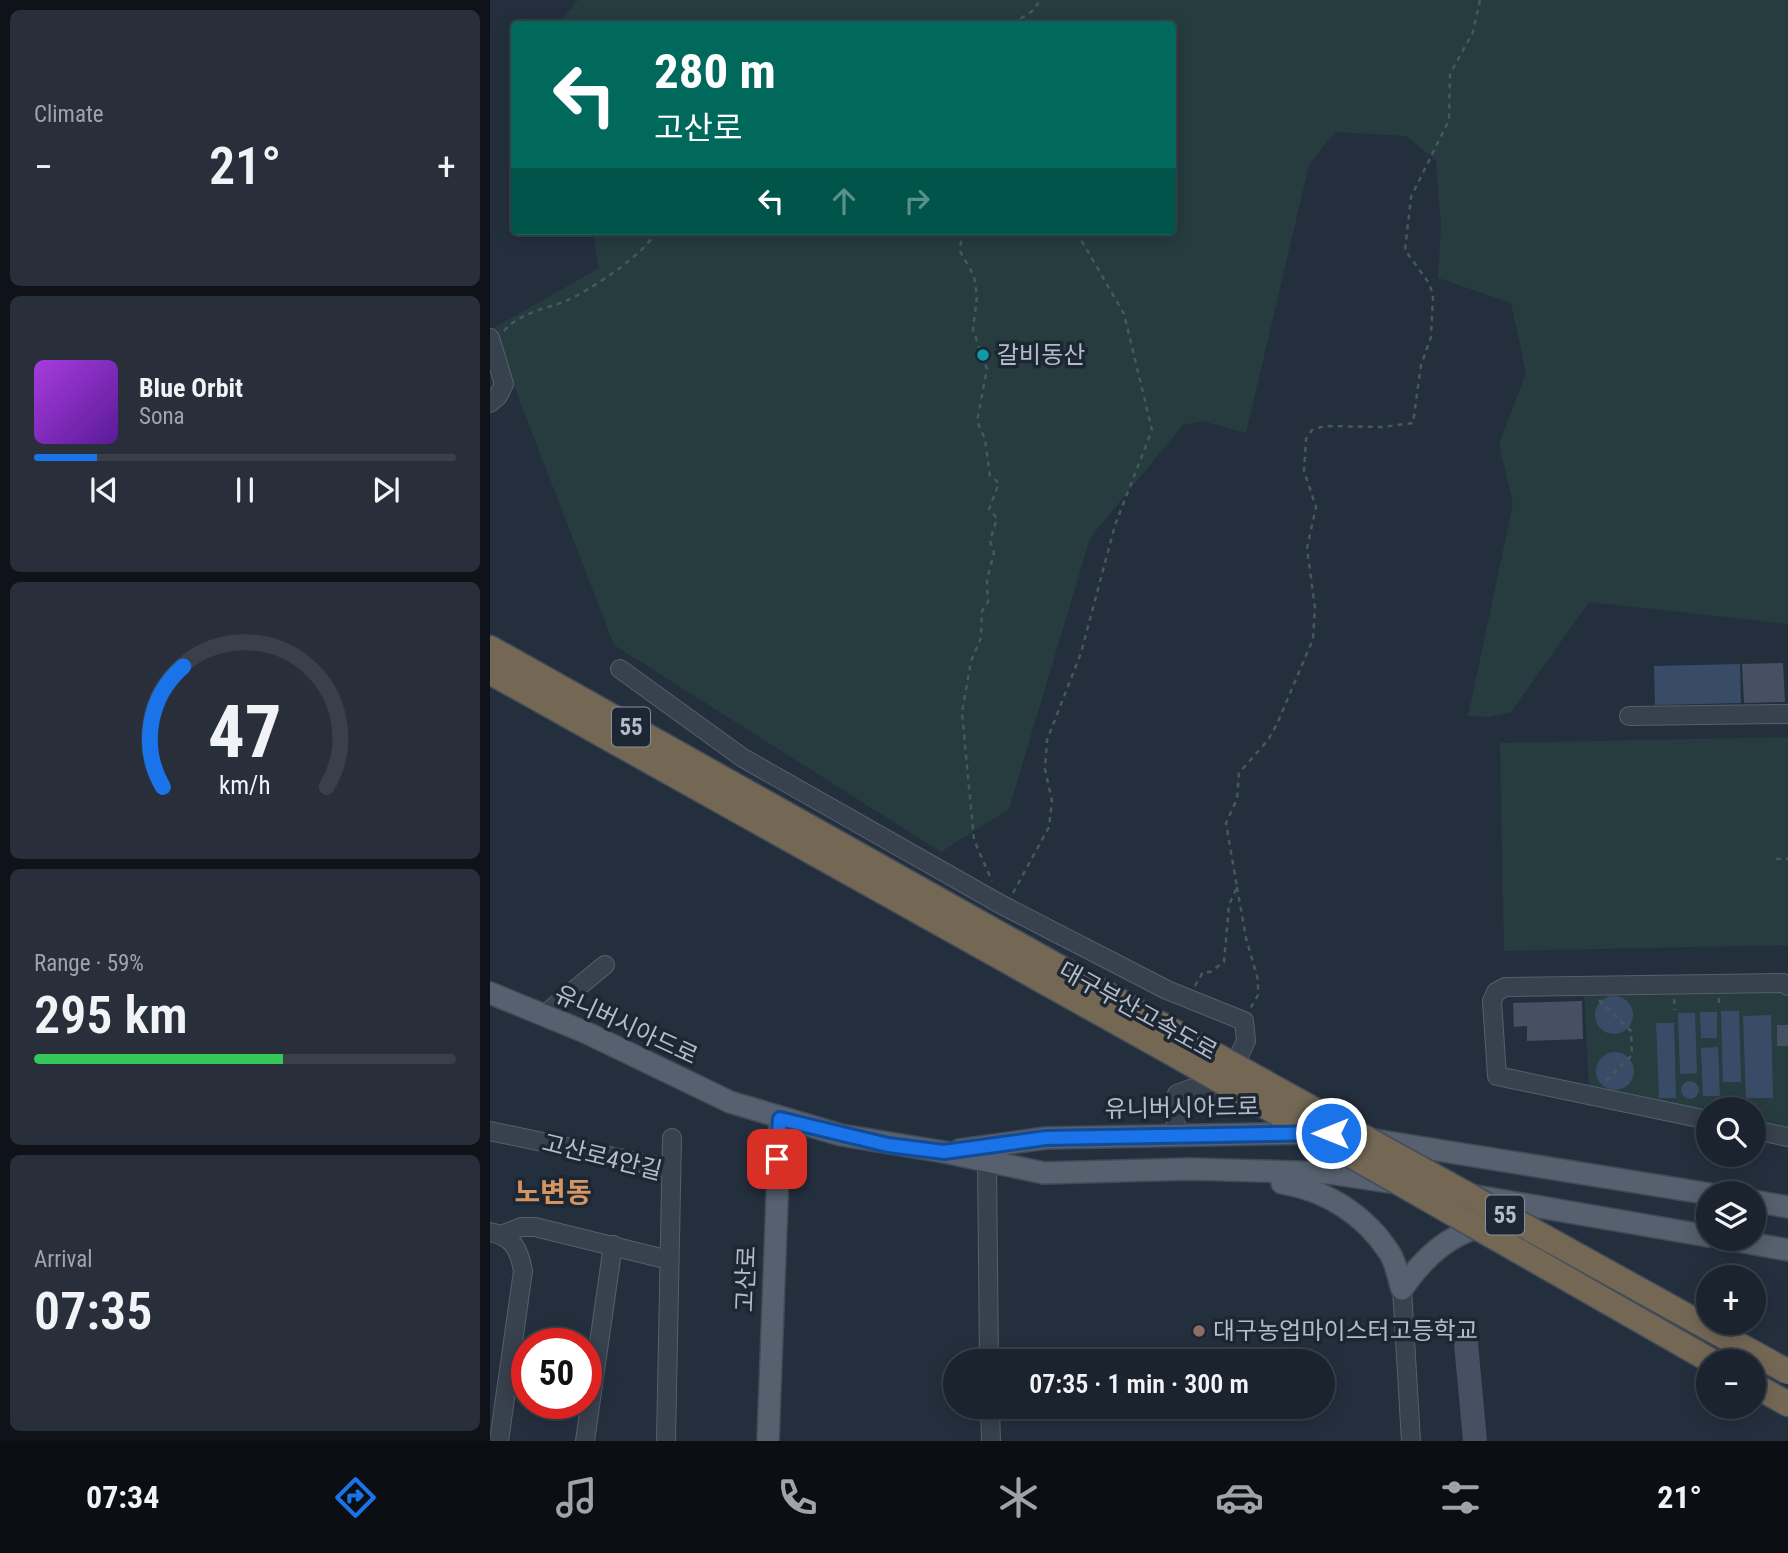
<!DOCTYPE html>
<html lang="en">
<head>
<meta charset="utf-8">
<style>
	body { margin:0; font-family:"Roboto Condensed","Noto Sans KR",sans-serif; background:#282f3a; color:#f1f3f6; height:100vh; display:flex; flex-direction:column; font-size:26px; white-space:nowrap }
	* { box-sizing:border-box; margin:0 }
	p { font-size:23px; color:#a0a4aa }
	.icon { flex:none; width:38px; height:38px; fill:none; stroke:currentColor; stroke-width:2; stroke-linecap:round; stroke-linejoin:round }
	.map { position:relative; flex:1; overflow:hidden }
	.panel { display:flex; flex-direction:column; gap:10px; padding:10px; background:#0f1319; width:490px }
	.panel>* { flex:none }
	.top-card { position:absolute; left:21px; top:21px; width:665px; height:214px; border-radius:7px; box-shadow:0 4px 18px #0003,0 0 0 2px #39404a; background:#00695c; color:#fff; overflow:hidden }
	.controls { position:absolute; left:1206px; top:1097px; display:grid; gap:14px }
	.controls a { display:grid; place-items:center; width:70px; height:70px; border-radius:50%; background:#1b232e; box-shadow:0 4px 18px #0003,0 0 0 2px #39404a; font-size:35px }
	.speed { position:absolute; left:21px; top:1328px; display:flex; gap:14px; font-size:35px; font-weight:700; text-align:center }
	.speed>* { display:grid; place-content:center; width:91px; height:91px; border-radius:50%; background:#1b232e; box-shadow:0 4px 18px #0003,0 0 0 2px #39404a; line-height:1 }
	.speed .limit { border:10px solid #d22; background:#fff; color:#111 }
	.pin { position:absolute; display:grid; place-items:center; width:60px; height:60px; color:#fff; margin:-30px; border-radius:14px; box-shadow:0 4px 10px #0006 }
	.me { position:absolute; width:77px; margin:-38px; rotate:270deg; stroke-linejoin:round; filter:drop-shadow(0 0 5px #0008) }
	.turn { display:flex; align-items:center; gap:24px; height:147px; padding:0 28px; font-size:32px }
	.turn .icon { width:91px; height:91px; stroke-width:2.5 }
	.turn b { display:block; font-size:49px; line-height:60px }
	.lanes { display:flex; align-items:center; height:66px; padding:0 28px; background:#0003; justify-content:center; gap:35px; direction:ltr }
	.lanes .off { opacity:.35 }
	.big { font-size:52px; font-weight:600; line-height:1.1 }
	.panel .widget { flex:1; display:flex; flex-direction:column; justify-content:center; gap:10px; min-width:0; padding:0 24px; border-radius:10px; background:#282f3a }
	.panel .dial { align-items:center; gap:0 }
	.dial svg { height:182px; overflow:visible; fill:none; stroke:#39404a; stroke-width:7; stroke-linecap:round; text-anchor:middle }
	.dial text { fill:#f1f3f6; stroke:none }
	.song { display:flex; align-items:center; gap:21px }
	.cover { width:84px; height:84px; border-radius:10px; background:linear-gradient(135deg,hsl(280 70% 55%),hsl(270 70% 35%)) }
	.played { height:7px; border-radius:4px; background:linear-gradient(90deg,#1a73e8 15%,#39404a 15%) }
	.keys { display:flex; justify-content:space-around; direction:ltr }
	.heat { display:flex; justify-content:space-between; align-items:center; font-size:38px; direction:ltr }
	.charge { height:10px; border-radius:5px; background:linear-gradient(90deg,#34c759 59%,#39404a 0) }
	.trip { position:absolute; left:453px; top:1349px; width:392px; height:70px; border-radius:35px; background:#1b232e; box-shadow:0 4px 18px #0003,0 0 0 2px #39404a; font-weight:600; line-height:70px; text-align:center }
	.tab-bar { display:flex; height:112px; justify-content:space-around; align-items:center; background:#0b0e12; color:#a0a4aa }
	.tab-bar .icon { width:49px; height:49px }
	.tab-bar .active { color:#1a73e8 }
	.tab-bar b { font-size:32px; color:#f1f3f6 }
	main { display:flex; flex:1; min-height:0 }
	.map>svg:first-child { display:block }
</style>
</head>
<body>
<main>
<section class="panel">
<div class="widget"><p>Climate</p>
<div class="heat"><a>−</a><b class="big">21°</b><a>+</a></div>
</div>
<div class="widget">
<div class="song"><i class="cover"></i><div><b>Blue Orbit</b><p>Sona</p></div></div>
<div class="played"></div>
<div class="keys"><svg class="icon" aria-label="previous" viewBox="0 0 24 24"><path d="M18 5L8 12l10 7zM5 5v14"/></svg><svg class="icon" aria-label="pause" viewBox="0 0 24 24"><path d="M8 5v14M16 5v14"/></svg><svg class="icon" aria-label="next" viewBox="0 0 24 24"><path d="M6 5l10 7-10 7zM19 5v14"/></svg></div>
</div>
<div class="widget dial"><svg viewBox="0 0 100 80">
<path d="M14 69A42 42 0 1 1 86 69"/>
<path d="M14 69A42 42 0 0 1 23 16" stroke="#1a73e8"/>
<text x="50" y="56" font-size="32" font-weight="700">47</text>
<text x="50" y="72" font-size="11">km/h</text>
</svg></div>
<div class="widget"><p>Range · 59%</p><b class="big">295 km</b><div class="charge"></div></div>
<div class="widget"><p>Arrival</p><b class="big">07:35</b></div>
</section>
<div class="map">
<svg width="1298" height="1441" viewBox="0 0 1298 1441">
	<rect width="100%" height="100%" fill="#242f3e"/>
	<g fill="#263c3f">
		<polygon points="88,0 1298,0 1298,624 1099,602 1021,712 999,717 978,716 1023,504 1009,444 1036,373 1021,303 948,278 951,227 946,160 916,136 845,132 819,165 756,433 712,421 693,425 600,538 519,809 451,852 124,645 2,329 109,268 102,231 682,231 682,24 69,24"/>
		<polygon points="1298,737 1298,945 1014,951 1010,743"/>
		<polygon points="1094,991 1293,991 1298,995 1298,1025 1287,1025 1287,1045 1298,1046 1298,1126 1264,1122 1264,1110 1218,1110 1218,1113 1099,1088"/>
	</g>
	<g fill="#394c67">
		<polygon points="1250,664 1251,703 1165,705 1164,666"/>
		<circle cx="1124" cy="1015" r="19"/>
		<polygon points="1231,1011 1249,1011 1251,1082 1233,1082"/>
		<polygon points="1210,1012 1227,1012 1227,1038 1211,1038"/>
		<polygon points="1188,1013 1205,1013 1207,1073 1190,1074"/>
		<polygon points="1281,1015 1283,1098 1256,1098 1253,1016"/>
		<polygon points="1166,1023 1184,1023 1186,1098 1169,1098"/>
		<polygon points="1228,1047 1230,1096 1213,1096 1211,1048"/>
		<circle cx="1125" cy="1071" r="19"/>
		<circle cx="1200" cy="1090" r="9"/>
	</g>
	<g fill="#455162">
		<polygon points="1293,663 1295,702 1254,703 1252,664"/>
		<polygon points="1092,1001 1093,1039 1037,1041 1037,1026 1024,1027 1023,1003"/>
		<rect x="1287" y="1025" width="11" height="21"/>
		<polygon points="987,1332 997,1441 973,1441 963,1333"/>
	</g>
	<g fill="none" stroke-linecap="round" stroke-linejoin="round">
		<defs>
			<g id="minor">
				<polyline points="0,338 14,384 8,396 0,403"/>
				<polyline points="130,669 253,758 512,905 677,990 754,1021 756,1041 730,1095 700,1089 687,1094 685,1134"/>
				<polyline points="1139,716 1298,714"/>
				<polyline points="54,1015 115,965"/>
				<polyline points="1218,1120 1007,1076 1002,1001 1006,992 1015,987 1293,983 1298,986"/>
				<polyline points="1264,1130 1298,1137"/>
				<polyline points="0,1131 181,1169"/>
				<polyline points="497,1161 499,1362"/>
				<path d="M0 1232C23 1237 29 1249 33 1271L9 1441"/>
				<polyline points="11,1235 31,1227 45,1227 179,1260"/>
				<polyline points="912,1289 921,1441"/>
				<polyline points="500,1407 501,1441"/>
				<polyline points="95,1441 123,1245"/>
				<polyline points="176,1441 182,1138"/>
			</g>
			<g id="major">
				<polyline points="0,993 95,1032 240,1102 351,1135 454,1152 554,1173 700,1169 839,1173 906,1183"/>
				<polyline points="885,1140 1220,1194"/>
				<polyline points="470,1150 556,1138 826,1133"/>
				<path d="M792 1183C836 1190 875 1215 899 1252 906 1262 908 1277 912 1289 933 1258 962 1231 1000 1225"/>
				<polyline points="986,1196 1218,1236"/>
				<polyline points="1264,1201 1298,1207"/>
				<polyline points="1237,1239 1298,1250"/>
				<polyline points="278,1441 290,1119"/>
			</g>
			<g id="highway">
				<polyline points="0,648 731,1058"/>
				<polyline points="0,672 687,1056"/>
				<polyline points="1264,1385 1298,1404"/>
			</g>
		</defs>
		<use href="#minor" stroke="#565f6c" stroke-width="20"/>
		<use href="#major" stroke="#414a57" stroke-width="24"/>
		<use href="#highway" stroke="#434c59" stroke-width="27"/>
		<g stroke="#44595c" stroke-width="2.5" stroke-dasharray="5 5" stroke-linecap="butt">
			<polyline points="522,24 544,10 550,0"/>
			<polyline points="472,231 470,251 484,276 487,296 483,330 497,369 487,421 495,439 500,476 509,483 499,509 507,518 500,541 504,552 497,580 498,602 492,611 491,638 481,661 472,713 484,840 502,881"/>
			<path d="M14 331C29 313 55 309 76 301 99 291 157 253 166 231"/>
			<polyline points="1286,859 1298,859"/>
			<polyline points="747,887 756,938 768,980 768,995 760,1009"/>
			<polyline points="523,893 559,827 562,801 555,769 557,740 591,653 625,525 662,430 634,314 586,231"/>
			<polyline points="705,986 713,972 720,972 734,962 739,905 747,887 736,823 747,799 749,773 778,740 787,724 823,639 825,608 817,548 826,507 814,471 816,439 822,430 835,426 892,427 923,423 931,365 941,337 943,295 939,283 915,250 921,197 959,120 960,74 983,32 990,0"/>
			<polyline points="1229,998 1229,1008"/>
			<polyline points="1184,999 1185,1010"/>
			<polyline points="1109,1000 1141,1031 1142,1055 1113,1084"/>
		</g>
		<use href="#minor" stroke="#38414e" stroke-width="18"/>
		<use href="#major" stroke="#56606e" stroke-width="21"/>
		<use href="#highway" stroke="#746855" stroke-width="24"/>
		<defs>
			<g id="highway-bridge">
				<polyline points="687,1056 1223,1362"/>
				<polyline points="731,1058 1298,1372"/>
			</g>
		</defs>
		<use href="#highway-bridge" stroke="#434c59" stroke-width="27" stroke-linecap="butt"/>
		<use href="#highway-bridge" stroke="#746855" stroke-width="24"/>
	</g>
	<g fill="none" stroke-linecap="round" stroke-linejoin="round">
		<defs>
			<polyline id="route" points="287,1159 290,1119 398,1145 454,1152 556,1138 841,1133"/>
		</defs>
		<use href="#route" stroke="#114b97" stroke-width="18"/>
		<use href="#route" stroke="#1a73e8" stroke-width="12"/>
	</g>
	<circle fill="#0f9aa8" stroke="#1d2633" stroke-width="2.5" cx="493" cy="355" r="7"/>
	<circle fill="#8d6e63" stroke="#1d2633" stroke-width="2.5" cx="709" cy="1331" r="7"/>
	<g text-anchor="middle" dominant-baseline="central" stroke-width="7" stroke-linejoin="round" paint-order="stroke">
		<g fill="#1d2633" stroke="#878f9c" stroke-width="2">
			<rect x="122" y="707.5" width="38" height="39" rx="5"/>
			<rect x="996" y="1195.5" width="38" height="39" rx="5"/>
		</g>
		<g font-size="23" font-weight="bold" fill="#b4bcc9">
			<text x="141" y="727">55</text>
			<text x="1015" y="1215">55</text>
		</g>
		<g font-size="24" fill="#b4bcc9" stroke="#1d2633" text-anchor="start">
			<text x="507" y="355">갈비동산</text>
			<text x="723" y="1331">대구농업마이스터고등학교</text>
		</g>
		<g font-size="24" fill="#b4bcc9" stroke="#1d2633">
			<text transform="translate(648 1011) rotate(29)">대구부산고속도로</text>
			<text transform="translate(136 1025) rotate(25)">유니버시아드로</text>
			<text transform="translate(692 1108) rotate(-1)">유니버시아드로</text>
			<text transform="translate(112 1157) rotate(14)">고산로4안길</text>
			<text transform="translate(256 1279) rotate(-88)">고산로</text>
		</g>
		<g font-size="28" font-weight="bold" fill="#d59563" stroke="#1d2633">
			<text x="63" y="1192">노변동</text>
		</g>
	</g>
</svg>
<div class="controls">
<a><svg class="icon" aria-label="search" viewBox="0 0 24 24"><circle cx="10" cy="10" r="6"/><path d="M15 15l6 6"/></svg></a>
<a><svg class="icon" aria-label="layers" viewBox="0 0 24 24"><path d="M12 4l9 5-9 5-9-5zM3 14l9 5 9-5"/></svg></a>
<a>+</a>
<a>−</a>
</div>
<div class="speed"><div class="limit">50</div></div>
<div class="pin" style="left:287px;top:1159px;background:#d93025"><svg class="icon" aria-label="arrive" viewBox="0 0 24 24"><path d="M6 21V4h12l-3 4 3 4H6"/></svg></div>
<svg class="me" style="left:841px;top:1133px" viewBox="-20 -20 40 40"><circle r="17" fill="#1a73e8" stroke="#fff" stroke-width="3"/><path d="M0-11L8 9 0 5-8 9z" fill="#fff"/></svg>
<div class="trip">07:35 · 1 min · 300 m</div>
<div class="top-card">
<div class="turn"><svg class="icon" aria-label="left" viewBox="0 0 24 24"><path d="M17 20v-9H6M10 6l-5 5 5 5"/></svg><div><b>280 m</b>고산로</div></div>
<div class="lanes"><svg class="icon" aria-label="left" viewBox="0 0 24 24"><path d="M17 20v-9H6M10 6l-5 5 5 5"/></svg><svg class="icon off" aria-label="ahead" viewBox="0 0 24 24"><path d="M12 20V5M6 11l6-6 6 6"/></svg><svg class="icon off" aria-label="right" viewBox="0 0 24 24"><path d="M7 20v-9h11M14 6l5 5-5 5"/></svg></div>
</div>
</div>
</main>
<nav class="tab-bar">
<b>07:34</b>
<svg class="icon active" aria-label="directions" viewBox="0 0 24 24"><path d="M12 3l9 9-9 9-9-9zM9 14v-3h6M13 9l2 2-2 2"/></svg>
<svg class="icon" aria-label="music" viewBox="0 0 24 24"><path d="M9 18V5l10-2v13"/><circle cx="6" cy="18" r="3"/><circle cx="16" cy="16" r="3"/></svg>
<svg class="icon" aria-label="phone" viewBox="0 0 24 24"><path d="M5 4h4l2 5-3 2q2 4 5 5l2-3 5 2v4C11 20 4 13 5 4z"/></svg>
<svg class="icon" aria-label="climate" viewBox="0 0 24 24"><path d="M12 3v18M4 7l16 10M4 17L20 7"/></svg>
<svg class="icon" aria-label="car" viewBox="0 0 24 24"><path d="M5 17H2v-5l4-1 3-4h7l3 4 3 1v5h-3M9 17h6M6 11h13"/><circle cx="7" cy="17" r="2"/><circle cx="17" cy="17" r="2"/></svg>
<svg class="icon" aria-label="filters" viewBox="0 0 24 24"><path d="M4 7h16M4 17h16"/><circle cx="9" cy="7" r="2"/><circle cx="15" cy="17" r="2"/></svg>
<b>21°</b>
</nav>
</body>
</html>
